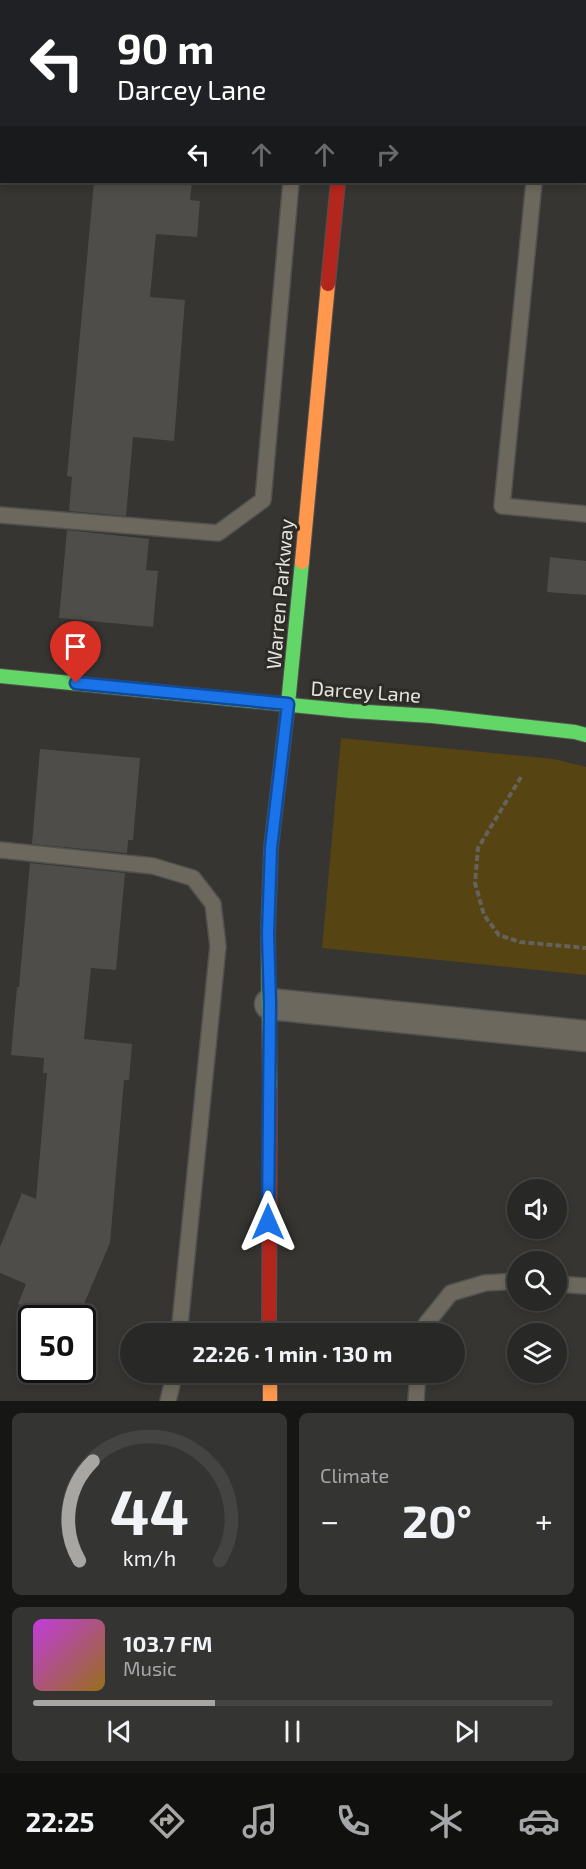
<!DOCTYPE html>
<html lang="en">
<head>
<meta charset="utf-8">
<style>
	body { margin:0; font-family:"Exo 2",sans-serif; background:#343432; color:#f1f3f6; height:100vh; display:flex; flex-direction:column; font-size:22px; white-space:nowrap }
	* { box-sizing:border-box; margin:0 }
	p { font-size:20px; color:#a5a6a7 }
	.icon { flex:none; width:33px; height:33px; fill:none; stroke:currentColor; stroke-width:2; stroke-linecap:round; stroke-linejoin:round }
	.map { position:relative; height:1401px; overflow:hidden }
	.side { display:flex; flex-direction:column; gap:12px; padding:12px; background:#161615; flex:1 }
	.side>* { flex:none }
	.banner { position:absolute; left:0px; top:0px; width:586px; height:183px; box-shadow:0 3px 9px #0003,0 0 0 2px #444443; background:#202124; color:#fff; overflow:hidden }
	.tools { position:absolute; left:507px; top:1179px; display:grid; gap:12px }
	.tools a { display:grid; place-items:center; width:60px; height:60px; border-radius:50%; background:#282826; box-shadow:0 3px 9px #0003,0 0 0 2px #444443; font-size:30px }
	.speed { position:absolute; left:18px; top:1305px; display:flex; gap:12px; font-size:30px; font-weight:700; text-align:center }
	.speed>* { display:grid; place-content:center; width:78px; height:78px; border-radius:50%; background:#282826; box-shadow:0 3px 9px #0003,0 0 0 2px #444443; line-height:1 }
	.speed .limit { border:3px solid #111; border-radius:9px; background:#fff; color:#111 }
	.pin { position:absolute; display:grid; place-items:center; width:51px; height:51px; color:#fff; margin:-62px -26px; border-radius:50% 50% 50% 0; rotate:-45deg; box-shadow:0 0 6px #0007 }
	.pin .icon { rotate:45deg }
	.me { position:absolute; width:66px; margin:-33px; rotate:0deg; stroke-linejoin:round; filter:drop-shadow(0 0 4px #0008) }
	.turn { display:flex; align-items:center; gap:21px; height:126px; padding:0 18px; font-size:27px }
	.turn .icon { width:78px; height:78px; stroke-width:2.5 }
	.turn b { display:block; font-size:42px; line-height:51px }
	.lanes { display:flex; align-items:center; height:57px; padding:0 18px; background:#0003; justify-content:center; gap:30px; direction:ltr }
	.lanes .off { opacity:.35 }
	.big { font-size:45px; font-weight:700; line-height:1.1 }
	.side .widget { flex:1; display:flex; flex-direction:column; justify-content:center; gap:9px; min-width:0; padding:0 21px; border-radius:9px; background:#343432 }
	.side .dial { align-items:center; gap:0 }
	.dial svg { height:156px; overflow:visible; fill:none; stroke:#444443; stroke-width:7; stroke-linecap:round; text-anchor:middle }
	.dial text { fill:#f1f3f6; stroke:none }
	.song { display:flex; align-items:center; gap:18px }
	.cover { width:72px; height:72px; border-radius:9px; background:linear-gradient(135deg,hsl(290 70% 55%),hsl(40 70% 35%)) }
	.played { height:6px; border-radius:3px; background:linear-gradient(90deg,#a8a6a2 35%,#444443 35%) }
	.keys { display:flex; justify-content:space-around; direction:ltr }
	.heat { display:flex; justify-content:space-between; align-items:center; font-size:33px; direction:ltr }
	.side .tiles { flex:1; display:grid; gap:12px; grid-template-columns:1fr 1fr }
	.widget:last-child { grid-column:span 2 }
	.trip { position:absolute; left:120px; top:1323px; width:345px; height:60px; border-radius:30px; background:#282826; box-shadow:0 3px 9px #0003,0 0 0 2px #444443; font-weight:700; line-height:60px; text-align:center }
	.dock { display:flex; height:96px; justify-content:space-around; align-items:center; background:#10100f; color:#a5a6a7 }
	.dock .icon { width:42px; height:42px }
	.dock .on { color:#a8a6a2 }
	.dock b { font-size:27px; color:#f1f3f6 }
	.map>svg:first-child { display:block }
</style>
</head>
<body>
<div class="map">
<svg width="586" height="1401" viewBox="0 0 586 1401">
	<rect width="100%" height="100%" fill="#363532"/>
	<polygon fill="#564413" points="341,738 554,759 586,767 586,975 322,948"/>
	<g fill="#4e4d4a">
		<polygon points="94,182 192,182 190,200 200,201 197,237 156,234 150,297 185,300 174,441 133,437 126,516 69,511 72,477 67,476"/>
		<polygon points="67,530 149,539 146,570 158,571 153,627 59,618"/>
		<polygon points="550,557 586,561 586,595 547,592"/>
		<polygon points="40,749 140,758 133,840 128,840 127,853 32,844"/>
		<polygon points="30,863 125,873 116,970 91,968 84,1039 132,1044 129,1080 124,1080 110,1243 78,1318 53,1318 18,1304 26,1284 0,1273 0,1247 22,1193 36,1199 47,1073 43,1073 44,1058 11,1055 17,987 19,987"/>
	</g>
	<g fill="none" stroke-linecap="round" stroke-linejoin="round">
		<defs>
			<g id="lane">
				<polyline points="307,2 307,0"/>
				<polyline points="551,2 551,0"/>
				<polyline points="534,182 502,506 586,514"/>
				<polyline points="0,515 218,533 263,500 291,182"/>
				<polyline points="0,850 153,866 193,878 213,904 218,946 179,1334"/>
				<polyline points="556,1284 586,1286"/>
				<polyline points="425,1334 426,1324 451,1293 485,1283 518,1281"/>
				<polyline points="168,1401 175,1372"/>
				<polyline points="416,1401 418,1372"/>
			</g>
			<g id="street">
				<polyline points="15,2 15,0"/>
				<polyline points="0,161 2,144"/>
				<polyline points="270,1004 586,1036"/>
			</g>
			<g id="fast">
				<polyline points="0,676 351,711 432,716 575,732 586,735"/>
				<polyline points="270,1090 268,933 271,848 288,704 302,562"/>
			</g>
			<g id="slow">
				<polyline points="356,2 357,0"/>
				<polyline points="302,562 328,284"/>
				<polyline points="270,1372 270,1401"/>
			</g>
			<g id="jam">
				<polyline points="328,284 338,182"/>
				<polyline points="269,1334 270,1090"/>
			</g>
		</defs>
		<use href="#lane" stroke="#51514f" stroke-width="18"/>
		<use href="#street" stroke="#51514f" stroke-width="33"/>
		<use href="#fast" stroke="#51514f" stroke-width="16"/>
		<use href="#slow" stroke="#51514f" stroke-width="16"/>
		<use href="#jam" stroke="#51514f" stroke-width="16"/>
		<polyline stroke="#65625b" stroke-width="4" stroke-dasharray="6 3" stroke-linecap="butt" points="521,777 478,848 475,883 484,915 499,935 520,942 586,948"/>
		<use href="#lane" stroke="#6c685d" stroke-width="15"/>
		<use href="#street" stroke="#6c685d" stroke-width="30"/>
		<use href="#fast" stroke="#63d668" stroke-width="14"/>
		<use href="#slow" stroke="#ff974d" stroke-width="14"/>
		<use href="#jam" stroke="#b3261e" stroke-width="14"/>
	</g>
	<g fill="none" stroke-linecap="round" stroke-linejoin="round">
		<defs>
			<polyline id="route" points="76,683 288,704 271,848 268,933 270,1004 268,1222"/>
		</defs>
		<use href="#route" stroke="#114b97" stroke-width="15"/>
		<use href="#route" stroke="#1a73e8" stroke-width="10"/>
	</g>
	<g text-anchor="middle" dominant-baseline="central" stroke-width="6" stroke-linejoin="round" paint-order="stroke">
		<g font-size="20" fill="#e5e3df" stroke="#2e2c26">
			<text transform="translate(279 594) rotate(-85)">Warren Parkway</text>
			<text transform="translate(366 691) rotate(4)">Darcey Lane</text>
		</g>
	</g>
</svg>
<div class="tools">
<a><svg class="icon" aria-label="sound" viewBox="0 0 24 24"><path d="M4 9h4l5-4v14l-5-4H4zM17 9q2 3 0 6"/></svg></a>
<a><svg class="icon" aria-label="search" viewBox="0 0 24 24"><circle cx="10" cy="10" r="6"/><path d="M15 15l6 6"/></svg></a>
<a><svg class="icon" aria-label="layers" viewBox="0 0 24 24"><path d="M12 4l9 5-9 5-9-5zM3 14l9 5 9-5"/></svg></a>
</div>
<div class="speed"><div class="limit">50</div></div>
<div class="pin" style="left:76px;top:683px;background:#d93025"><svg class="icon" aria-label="arrive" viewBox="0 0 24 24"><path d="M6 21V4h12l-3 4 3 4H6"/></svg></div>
<svg class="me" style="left:268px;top:1222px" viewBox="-20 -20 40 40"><path d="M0-17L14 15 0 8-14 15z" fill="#1a73e8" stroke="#fff" stroke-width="4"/></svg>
<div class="trip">22:26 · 1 min · 130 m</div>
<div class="banner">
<div class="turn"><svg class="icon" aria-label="left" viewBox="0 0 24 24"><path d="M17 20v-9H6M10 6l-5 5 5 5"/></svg><div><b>90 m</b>Darcey Lane</div></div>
<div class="lanes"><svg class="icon" aria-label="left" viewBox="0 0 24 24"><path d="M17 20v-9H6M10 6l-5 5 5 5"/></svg><svg class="icon off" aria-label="ahead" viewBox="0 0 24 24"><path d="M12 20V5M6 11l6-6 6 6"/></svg><svg class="icon off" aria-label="ahead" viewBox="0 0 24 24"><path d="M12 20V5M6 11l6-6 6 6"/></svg><svg class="icon off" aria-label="right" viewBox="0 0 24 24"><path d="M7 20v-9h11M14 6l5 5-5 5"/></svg></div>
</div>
</div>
<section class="side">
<div class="tiles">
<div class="widget dial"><svg viewBox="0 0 100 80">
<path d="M14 69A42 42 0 1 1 86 69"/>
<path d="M14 69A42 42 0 0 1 21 18" stroke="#a8a6a2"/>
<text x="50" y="56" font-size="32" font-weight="700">44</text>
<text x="50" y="72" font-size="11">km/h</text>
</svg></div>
<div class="widget"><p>Climate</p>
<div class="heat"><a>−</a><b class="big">20°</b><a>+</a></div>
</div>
<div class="widget">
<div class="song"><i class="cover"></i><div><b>103.7 FM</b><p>Music</p></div></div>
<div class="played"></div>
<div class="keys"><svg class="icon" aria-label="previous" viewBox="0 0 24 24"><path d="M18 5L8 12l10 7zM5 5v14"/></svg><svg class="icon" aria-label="pause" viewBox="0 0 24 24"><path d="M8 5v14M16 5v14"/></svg><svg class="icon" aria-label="next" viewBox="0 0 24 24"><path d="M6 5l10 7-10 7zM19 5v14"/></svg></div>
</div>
</div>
</section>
<nav class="dock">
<b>22:25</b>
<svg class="icon on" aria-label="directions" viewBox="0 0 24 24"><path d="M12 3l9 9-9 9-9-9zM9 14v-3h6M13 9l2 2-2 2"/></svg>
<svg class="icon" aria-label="music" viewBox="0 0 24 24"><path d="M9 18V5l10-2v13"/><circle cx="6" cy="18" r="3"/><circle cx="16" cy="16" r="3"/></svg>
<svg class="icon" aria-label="phone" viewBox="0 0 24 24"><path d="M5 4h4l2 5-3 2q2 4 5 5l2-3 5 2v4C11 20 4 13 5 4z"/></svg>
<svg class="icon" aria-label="climate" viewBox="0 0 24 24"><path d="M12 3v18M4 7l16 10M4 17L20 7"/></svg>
<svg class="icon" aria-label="car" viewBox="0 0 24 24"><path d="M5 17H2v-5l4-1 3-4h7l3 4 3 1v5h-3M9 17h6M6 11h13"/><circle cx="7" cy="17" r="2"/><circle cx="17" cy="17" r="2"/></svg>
</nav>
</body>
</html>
